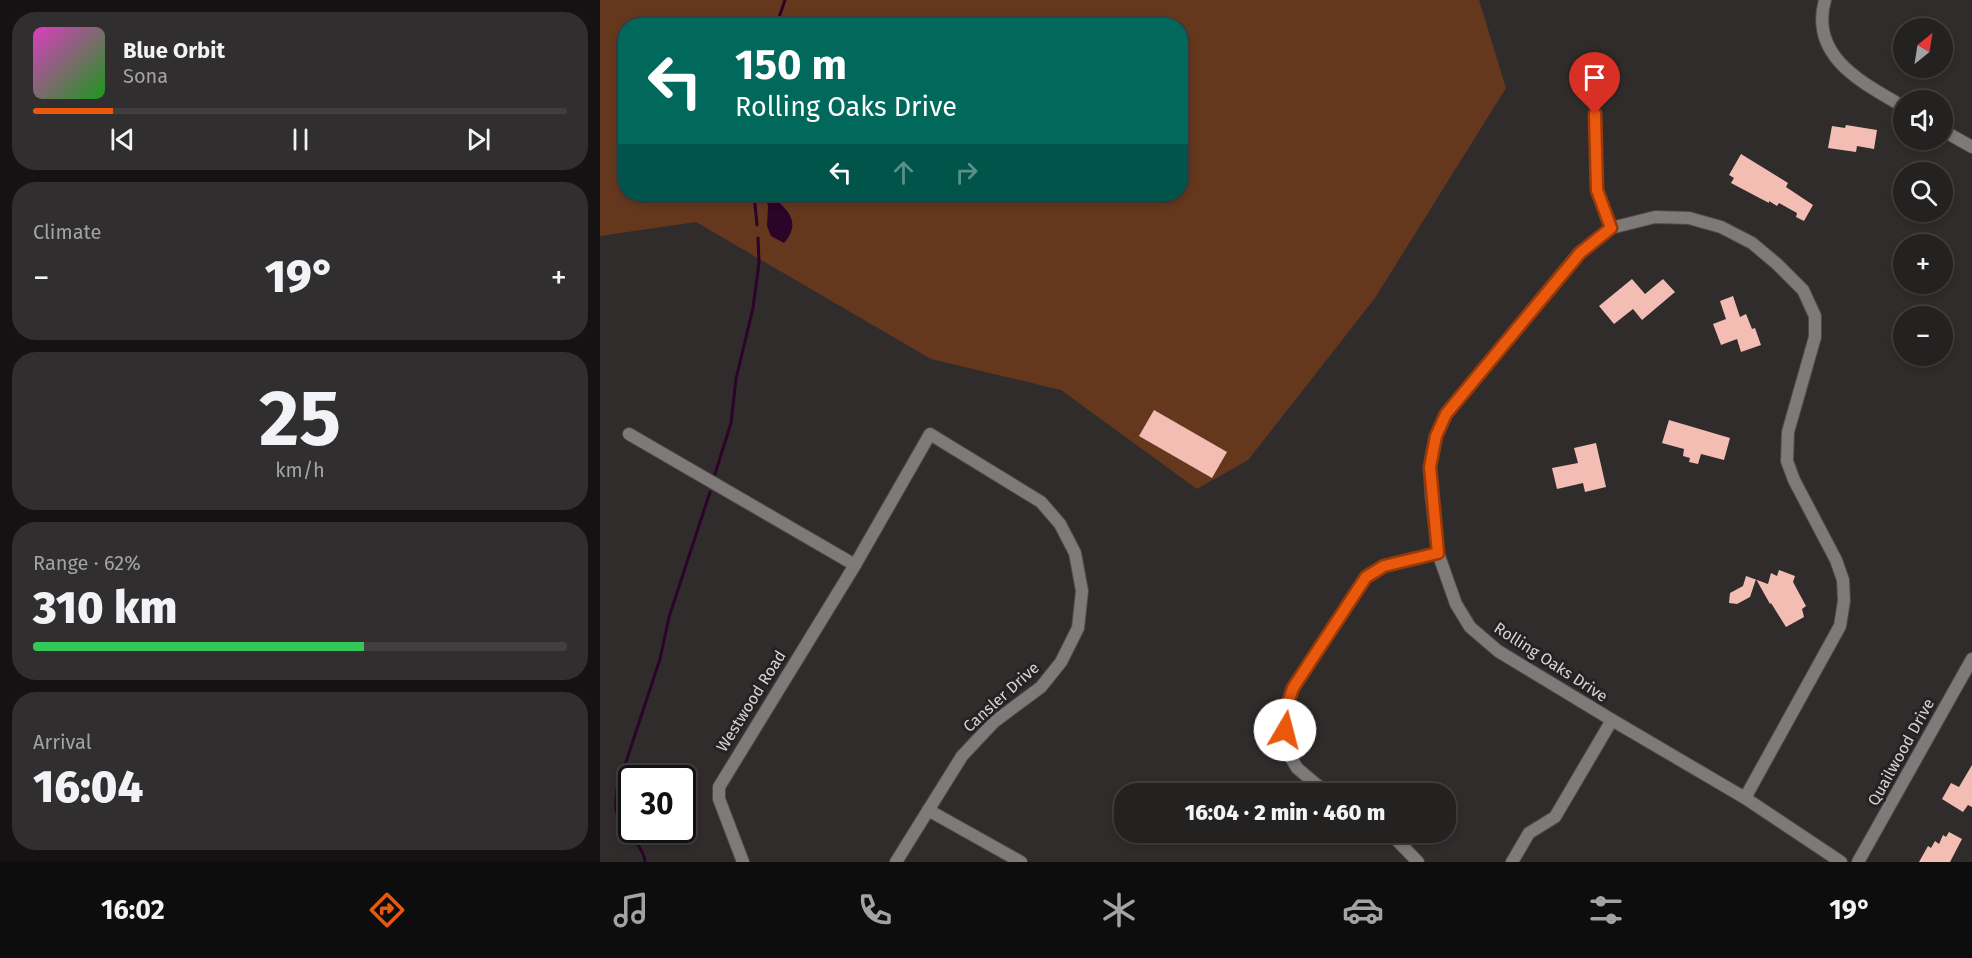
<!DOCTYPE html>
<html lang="en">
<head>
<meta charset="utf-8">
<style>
	body { margin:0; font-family:"Fira Sans",sans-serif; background:#302e2e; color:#f1f3f6; height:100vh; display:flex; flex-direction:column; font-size:22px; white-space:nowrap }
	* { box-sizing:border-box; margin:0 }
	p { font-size:20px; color:#a3a3a5 }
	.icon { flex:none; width:33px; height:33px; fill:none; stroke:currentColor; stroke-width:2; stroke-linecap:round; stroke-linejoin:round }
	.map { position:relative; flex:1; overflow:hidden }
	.side { display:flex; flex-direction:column; gap:12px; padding:12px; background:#141212; width:600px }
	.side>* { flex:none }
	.top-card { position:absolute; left:18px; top:18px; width:570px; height:183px; border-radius:24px; box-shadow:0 3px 9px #0003,0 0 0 2px #413e3f; background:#00695c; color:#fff; overflow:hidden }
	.needle { width:39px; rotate:30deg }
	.buttons { position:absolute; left:1293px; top:18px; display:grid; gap:12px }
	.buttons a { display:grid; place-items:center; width:60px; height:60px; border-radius:50%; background:#242121; box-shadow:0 3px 9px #0003,0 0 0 2px #413e3f; font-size:30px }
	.speed { position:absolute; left:18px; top:765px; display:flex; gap:12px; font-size:30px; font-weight:700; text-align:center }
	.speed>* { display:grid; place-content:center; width:78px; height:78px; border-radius:50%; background:#242121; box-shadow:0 3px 9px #0003,0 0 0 2px #413e3f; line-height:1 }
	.speed .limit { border:3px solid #111; border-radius:9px; background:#fff; color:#111 }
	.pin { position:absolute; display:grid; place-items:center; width:51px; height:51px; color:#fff; margin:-62px -26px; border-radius:50% 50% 50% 0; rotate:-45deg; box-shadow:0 0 6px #0007 }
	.pin .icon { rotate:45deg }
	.me { position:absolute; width:66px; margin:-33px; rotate:8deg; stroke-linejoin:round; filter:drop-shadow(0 0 4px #0008) }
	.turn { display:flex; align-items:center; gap:21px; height:126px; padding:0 18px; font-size:27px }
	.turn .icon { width:78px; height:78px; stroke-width:2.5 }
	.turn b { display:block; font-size:42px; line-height:51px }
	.lanes { display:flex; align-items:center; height:57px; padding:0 18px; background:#0003; justify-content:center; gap:30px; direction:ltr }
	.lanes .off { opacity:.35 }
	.big { font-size:45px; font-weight:800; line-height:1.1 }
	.side .tile { flex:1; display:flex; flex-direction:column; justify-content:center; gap:9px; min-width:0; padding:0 21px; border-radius:24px; background:#302e2e }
	.side .dial { align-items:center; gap:0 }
	.dial b { font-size:78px; line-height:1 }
	.song { display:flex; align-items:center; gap:18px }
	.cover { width:72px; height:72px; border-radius:9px; background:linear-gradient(135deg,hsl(310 70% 55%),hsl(120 70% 35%)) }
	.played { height:6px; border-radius:3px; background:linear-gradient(90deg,#ea580c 15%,#413e3f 15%) }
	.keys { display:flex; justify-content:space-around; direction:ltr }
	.heat { display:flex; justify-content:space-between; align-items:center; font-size:33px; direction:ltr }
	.charge { height:9px; border-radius:4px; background:linear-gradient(90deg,#34c759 62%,#413e3f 0) }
	.trip { position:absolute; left:514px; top:783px; width:342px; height:60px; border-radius:24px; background:#242121; box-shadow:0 3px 9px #0003,0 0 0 2px #413e3f; font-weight:800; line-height:60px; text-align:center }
	.menu { display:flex; height:96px; justify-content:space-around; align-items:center; background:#0e0d0d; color:#a3a3a5 }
	.menu .icon { width:42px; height:42px }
	.menu .active { color:#ea580c }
	.menu b { font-size:27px; color:#f1f3f6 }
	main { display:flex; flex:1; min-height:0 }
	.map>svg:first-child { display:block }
</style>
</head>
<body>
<main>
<section class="side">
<div class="tile">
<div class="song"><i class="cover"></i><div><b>Blue Orbit</b><p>Sona</p></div></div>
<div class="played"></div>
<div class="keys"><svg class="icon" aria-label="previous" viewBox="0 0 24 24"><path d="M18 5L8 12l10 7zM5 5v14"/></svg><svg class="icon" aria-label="pause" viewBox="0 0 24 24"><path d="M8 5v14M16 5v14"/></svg><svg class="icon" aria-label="next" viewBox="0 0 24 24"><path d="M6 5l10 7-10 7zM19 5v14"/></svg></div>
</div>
<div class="tile"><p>Climate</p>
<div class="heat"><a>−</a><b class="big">19°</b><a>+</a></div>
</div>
<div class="tile dial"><b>25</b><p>km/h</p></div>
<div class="tile"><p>Range · 62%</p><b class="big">310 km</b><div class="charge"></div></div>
<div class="tile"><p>Arrival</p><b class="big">16:04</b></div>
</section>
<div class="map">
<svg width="1372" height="862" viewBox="0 0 1372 862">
	<rect width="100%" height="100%" fill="#302c2c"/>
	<path fill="#65381e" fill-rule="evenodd" d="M0 0H879L906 88 775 298 648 460 597 489 461 390 331 359 96 222 0 236ZM26 26H580V194H26Z"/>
	<path fill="#2c0329" d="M165 196H171C188 209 202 223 184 243L171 236 167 226 168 206Z"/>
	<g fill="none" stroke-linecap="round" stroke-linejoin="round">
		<g stroke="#2c0329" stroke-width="3">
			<polyline points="176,26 185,0"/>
			<polyline points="154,194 157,225"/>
			<polyline points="115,474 131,423 136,379 153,308 159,263 158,238"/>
			<path d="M45 862C44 845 19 827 16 809 15 803 17 796 17 789L60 659 69 617 110 492"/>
		</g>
	</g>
	<g fill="#f4bdb4">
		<polygon points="1246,125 1277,130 1274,149 1257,146 1256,152 1228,148 1232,126 1245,128"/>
		<polygon points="1141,154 1188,183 1186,187 1213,205 1204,221 1196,217 1197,213 1179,203 1177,206 1169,201 1169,203 1131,183 1134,178 1129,175"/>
		<polygon points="1032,279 1045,294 1063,279 1075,292 1042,320 1033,309 1014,324 999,306"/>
		<polygon points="1133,296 1140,317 1146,314 1152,329 1155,328 1161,345 1141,352 1137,339 1121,345 1113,324 1126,319 1120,301"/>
		<polygon points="554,410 627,452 612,478 539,436"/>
		<polygon points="1069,420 1130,438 1124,460 1101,454 1098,464 1089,462 1090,458 1083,456 1084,449 1062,443"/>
		<polygon points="996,443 1006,487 985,492 983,483 957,489 952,468 978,463 974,448"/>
		<polygon points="1179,570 1195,576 1193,582 1206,606 1202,609 1204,617 1186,627 1171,603 1170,604 1156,579 1150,597 1137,604 1129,603 1130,593 1143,586 1146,576 1168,584 1171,573 1177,576"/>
		<polygon points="1372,765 1372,807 1368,805 1363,812 1342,799 1351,783 1359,787"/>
		<polygon points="1349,832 1362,839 1350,862 1319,862 1328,846 1331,848 1335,841 1339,844 1343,835 1346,837"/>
	</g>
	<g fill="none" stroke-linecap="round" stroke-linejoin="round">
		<defs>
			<g id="minor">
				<path d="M1225 0C1209 57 1263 83 1304 107"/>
				<polyline points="995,114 997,190 1011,228"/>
				<polyline points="1342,130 1372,147"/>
				<polyline points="29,434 255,565"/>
				<polyline points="731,794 717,785 697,768 690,756 686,746 685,712 693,688 766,577 784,566 838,553"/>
				<polyline points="1145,798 1240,626 1244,601 1243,580 1236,560 1194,480 1187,461 1188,432 1215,337 1215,316 1203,290 1177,264 1152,243 1121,227 1089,218 1055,217 1011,228 979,253 846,414 836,436 832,454 830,467 831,493 838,553 856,604 870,627 898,651 1012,720 1145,798 1241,862"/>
				<polyline points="328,810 421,862"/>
				<polyline points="789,832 818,862"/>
				<polyline points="143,862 119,799 119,787 255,565 330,434 441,502 460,524 475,553 482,591 478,628 461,662 441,687 394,722 362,756 296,862"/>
				<polyline points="912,862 929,833 955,817 1012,720"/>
				<polyline points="1258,862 1372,659"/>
			</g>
		</defs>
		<use href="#minor" stroke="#4d4a4a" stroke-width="14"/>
		<use href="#minor" stroke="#7e7a7a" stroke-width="12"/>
	</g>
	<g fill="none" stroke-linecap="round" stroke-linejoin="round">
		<defs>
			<polyline id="route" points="685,730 685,712 693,688 766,577 784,566 838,553 830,467 836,436 846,414 980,253 1011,228 997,190 995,114"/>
		</defs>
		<use href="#route" stroke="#983908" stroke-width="15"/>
		<use href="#route" stroke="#ea580c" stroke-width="10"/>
	</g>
	<g text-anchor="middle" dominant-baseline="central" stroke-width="6" stroke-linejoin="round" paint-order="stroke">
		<g font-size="16" fill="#d6d4d4" stroke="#262223">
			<text transform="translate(951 662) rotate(33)">Rolling Oaks Drive</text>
			<text transform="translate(401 697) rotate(-42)">Cansler Drive</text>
			<text transform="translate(151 701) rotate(-58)">Westwood Road</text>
			<text transform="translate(1301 752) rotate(-61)">Quailwood Drive</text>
		</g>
	</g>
</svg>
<div class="buttons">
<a><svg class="needle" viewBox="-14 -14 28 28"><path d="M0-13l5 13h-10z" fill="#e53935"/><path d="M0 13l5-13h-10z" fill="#a3a3a5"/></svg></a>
<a><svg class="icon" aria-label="sound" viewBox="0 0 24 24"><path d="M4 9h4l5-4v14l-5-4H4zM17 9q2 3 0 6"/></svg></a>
<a><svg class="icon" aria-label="search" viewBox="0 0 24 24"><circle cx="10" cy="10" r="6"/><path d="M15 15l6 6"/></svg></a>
<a>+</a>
<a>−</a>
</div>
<div class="speed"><div class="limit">30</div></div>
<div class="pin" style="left:995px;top:114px;background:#d93025"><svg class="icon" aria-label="arrive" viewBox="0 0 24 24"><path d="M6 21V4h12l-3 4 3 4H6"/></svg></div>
<svg class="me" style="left:685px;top:730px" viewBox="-20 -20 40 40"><circle r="19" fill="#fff"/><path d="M0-13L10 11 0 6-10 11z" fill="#ea580c"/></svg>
<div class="trip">16:04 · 2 min · 460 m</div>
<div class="top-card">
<div class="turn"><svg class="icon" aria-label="left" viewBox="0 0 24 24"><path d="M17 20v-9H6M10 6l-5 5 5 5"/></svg><div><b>150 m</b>Rolling Oaks Drive</div></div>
<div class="lanes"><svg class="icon" aria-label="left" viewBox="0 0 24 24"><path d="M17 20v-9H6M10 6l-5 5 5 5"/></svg><svg class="icon off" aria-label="ahead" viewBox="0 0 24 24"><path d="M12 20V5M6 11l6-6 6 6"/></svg><svg class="icon off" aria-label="right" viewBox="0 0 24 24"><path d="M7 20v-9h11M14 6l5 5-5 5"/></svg></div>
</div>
</div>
</main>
<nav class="menu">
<b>16:02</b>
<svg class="icon active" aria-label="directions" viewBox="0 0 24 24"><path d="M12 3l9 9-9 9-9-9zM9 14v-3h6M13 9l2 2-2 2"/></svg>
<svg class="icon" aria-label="music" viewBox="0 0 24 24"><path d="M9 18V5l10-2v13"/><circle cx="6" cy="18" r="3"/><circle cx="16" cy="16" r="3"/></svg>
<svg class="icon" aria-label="phone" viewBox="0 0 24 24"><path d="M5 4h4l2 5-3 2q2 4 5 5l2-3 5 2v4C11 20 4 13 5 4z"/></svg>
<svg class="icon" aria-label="climate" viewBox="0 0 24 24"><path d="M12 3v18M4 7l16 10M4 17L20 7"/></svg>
<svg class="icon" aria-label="car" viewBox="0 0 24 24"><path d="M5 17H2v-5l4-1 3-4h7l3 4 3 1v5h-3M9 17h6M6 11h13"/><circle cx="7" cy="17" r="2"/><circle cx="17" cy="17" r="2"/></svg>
<svg class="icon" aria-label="filters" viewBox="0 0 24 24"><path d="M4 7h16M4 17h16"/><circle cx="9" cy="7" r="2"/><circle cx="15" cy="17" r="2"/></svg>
<b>19°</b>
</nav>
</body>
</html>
